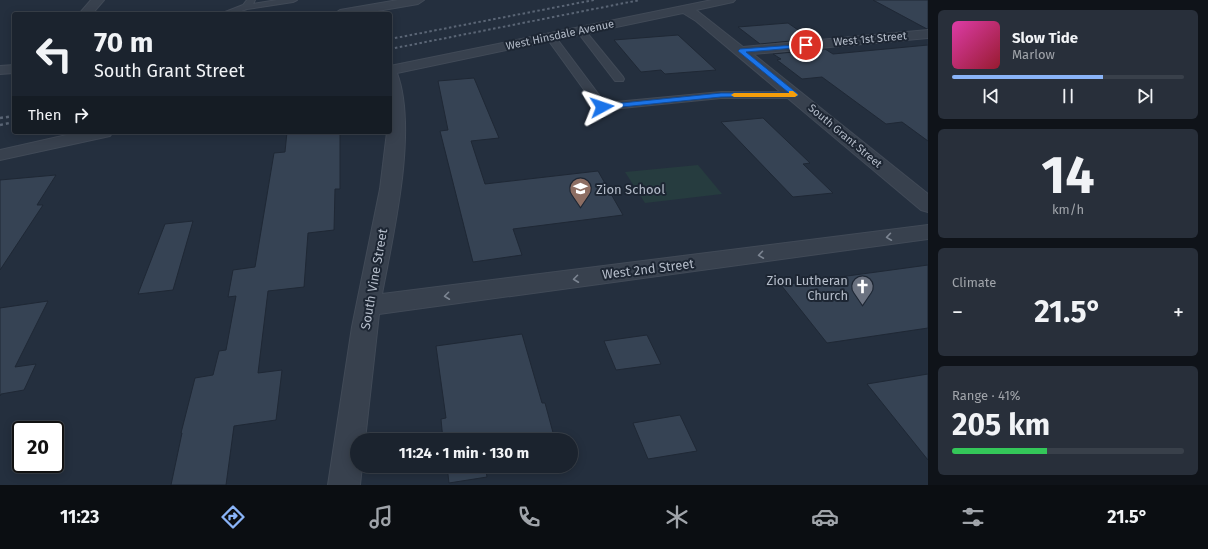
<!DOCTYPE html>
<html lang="en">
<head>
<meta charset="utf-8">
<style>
	body { margin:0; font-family:"Fira Sans",sans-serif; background:#282f3a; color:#f1f3f6; height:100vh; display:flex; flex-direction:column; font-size:15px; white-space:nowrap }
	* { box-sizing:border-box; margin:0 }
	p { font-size:13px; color:#a0a4aa }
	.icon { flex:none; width:22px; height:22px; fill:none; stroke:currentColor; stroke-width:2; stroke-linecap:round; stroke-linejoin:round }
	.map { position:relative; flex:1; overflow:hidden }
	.details { display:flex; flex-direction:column; gap:10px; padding:10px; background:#0f1319; width:280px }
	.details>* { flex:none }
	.top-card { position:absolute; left:12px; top:12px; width:380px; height:122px; border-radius:4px; box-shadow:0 2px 10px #0003,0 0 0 1px #39404a; background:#1b232e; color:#f1f3f6; overflow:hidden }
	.speed { position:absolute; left:12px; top:421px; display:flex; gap:8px; font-size:20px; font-weight:700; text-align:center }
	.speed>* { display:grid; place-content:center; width:52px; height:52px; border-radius:50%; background:#1b232e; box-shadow:0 2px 10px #0003,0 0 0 1px #39404a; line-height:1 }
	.speed .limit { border:2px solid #111; border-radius:6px; background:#fff; color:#111 }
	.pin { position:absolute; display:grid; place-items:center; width:34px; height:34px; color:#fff; margin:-17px; border:2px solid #fff; border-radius:50%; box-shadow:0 1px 4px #0007 }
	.me { position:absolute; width:44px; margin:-22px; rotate:85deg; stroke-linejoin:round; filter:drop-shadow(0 0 3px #0008) }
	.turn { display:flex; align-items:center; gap:14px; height:84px; padding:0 16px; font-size:18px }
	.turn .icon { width:52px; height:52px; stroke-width:2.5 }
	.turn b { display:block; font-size:28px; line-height:34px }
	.then { display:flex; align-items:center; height:38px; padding:0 16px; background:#0003; gap:8px; font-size:15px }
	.big { font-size:30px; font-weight:700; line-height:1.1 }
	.details .card { flex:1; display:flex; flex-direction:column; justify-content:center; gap:6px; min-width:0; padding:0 14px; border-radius:6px; background:#282f3a }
	.details .dial { align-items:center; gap:0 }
	.dial b { font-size:52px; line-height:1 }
	.song { display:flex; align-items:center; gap:12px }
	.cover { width:48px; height:48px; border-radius:6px; background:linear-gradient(135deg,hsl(320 70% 55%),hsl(350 70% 35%)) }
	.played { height:4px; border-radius:2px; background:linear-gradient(90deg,#8ab4f8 65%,#39404a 65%) }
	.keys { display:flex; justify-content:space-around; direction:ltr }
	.heat { display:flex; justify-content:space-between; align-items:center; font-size:22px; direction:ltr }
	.charge { height:6px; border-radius:3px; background:linear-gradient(90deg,#34c759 41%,#39404a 0) }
	.trip { position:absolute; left:350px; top:433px; width:228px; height:40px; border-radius:20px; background:#1b232e; box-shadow:0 2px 10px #0003,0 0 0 1px #39404a; font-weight:700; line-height:40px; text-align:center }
	.tabs { display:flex; height:64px; justify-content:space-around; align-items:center; background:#0b0e12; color:#a0a4aa }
	.tabs .icon { width:28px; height:28px }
	.tabs .on { color:#8ab4f8 }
	.tabs b { font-size:18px; color:#f1f3f6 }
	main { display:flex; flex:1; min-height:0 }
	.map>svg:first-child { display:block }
</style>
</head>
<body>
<main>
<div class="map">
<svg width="928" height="485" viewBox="0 0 928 485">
	<rect width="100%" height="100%" fill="#242f3e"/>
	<polygon fill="#263c3f" points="698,165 722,194 645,203 625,172"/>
	<g fill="#364354" stroke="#1f2835">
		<polygon points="873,0 928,0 928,29 927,29"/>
		<polygon points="788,23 811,39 760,44 738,27"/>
		<polygon points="678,35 716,70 665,74 661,70 641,72 614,40"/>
		<polygon points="928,45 928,141 902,122 886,124 822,77 802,79 777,60 781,59 773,54 825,49 833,54"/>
		<polygon points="474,78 499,138 471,141 485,184 598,171 623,215 513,229 522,255 473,262 440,131 448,130 438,81"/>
		<polygon points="763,118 810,163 803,164 833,193 793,197 721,122"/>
		<polygon points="287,132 340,132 340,189 335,189 334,230 308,233 304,287 268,291 258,373 282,370 276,420 234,426 226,485 171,485 182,433 181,433 195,378 213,375 219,351 226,350 236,296 228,297 233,270 255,267 274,153 285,152"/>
		<polygon points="56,175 37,205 43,205 0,270 0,180"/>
		<polygon points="193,221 173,290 138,294 165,224"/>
		<polygon points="928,265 928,328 827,343 781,285"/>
		<polygon points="48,301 15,367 36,364 24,390 1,394 0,396 0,308"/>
		<polygon points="522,334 542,403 545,403 555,440 443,440 441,419 446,418 436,346"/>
		<polygon points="647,335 661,364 616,370 604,341"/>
		<polygon points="928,374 928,460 867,384"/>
		<polygon points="680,415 697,451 648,459 633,423"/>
		<polygon points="447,466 485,466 487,477 449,483"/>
	</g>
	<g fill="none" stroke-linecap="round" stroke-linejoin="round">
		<defs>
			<g id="lane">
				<polygon points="247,0 255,0 253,4 277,0 297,0 293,2 247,9 233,14 220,14 243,5"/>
				<polygon points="580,27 583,28 623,77 624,79 623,81 615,81 576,30"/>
				<polygon points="551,34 554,35 605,103 721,92 795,92 800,95 795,98 721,98 602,110 598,109 546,37"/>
			</g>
			<g id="street">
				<polygon points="91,0 104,0 92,14 79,14"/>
				<polygon points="398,0 424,0 418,4 360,14 334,14 340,10"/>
				<path d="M712 0H735L733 2 696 10 743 47 928 30V38L753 54 928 194V212L921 210 696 21 683 13 397 73C418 130 393 235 382 294L928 225V239L379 314 365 440H357V466H362L360 485H328L352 327 380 189 387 132H390V66Z"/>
				<polygon points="14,65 14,73 0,74 0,66"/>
				<polygon points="80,132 113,132 110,136 0,160 0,150"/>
			</g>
		</defs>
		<use href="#lane" stroke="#414a57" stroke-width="2"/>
		<use href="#street" stroke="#414a57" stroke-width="2"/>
		<use href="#lane" fill="#38414e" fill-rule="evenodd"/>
		<use href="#street" fill="#38414e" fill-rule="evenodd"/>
		<g stroke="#5a6575" stroke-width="2" stroke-dasharray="2.5 2.5" stroke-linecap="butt">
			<polyline points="390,39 594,0"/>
			<polyline points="390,49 640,0"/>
		</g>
		<g stroke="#5a6575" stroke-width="2.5" stroke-dasharray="3 3" stroke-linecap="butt">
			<polyline points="0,118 14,116"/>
			<polyline points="0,125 14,122"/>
		</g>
	</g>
	<defs><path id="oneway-chevron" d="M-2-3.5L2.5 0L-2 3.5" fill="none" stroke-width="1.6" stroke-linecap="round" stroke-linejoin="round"/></defs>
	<g stroke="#7c8592">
		<use href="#oneway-chevron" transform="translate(889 237) rotate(172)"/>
		<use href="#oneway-chevron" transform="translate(761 255) rotate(172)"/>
		<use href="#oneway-chevron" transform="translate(576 279) rotate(173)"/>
		<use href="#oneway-chevron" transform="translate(447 296) rotate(173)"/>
	</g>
	<polygon fill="#1a73e8" stroke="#114b97" points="808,44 806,47 746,52 798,94 798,96 721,97 602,109 599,107 602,105 721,93 789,93 738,51 740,49"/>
	<polygon fill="#f59e0b" points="789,91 793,91 798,95 795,97 734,97 731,95 734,93 789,93"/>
	<defs>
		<symbol id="school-pin" viewBox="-11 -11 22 30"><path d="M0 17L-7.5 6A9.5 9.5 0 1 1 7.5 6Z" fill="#8d6e63" stroke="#1d2633"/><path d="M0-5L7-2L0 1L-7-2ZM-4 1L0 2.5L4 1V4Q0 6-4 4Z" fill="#fff"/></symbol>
		<symbol id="church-pin" viewBox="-11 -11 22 30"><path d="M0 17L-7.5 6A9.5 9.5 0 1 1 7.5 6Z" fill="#6b7280" stroke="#1d2633"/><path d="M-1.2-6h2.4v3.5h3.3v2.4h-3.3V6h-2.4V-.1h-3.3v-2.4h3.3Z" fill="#fff"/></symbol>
	</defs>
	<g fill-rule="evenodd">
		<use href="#school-pin" x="568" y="176" width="25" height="34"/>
		<use href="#church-pin" x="850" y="274" width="25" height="34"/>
	</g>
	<g text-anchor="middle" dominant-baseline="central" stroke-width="4" stroke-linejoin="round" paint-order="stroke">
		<g font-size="11" fill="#b4bcc9" stroke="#1d2633">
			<text transform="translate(560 35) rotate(-12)">West Hinsdale Avenue</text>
			<text transform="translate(870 39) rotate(-5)">West 1st Street</text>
			<text transform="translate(845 136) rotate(40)">South Grant Street</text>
		</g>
		<g font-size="13" fill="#b4bcc9" stroke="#1d2633" text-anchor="start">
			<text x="596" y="189">Zion School</text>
			<text x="848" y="280" text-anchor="end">Zion Lutheran<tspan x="848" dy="15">Church</tspan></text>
		</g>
		<g font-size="13" fill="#b4bcc9" stroke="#1d2633">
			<text transform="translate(648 269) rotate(-7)">West 2nd Street</text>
			<text transform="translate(374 279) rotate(-80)">South Vine Street</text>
		</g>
	</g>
</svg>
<div class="speed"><div class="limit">20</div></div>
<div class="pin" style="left:806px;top:45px;background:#d93025"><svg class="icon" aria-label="arrive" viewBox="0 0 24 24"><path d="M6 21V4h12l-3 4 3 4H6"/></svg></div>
<svg class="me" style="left:602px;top:107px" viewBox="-20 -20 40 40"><path d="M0-17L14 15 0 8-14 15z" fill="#1a73e8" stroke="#fff" stroke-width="4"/></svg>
<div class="trip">11:24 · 1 min · 130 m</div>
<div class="top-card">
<div class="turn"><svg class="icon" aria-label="left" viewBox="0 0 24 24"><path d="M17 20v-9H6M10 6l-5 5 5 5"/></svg><div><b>70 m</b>South Grant Street</div></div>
<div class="then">Then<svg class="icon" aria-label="right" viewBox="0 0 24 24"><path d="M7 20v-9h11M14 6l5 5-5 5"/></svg></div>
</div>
</div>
<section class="details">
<div class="card">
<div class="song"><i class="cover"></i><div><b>Slow Tide</b><p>Marlow</p></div></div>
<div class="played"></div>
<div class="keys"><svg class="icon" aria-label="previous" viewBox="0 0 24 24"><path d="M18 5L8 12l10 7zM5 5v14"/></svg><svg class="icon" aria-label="pause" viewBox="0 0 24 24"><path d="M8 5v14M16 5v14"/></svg><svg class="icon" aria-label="next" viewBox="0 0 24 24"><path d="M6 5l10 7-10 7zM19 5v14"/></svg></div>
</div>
<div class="card dial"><b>14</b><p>km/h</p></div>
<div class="card"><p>Climate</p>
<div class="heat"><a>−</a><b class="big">21.5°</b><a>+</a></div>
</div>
<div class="card"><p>Range · 41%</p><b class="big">205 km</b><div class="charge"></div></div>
</section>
</main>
<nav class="tabs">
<b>11:23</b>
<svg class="icon on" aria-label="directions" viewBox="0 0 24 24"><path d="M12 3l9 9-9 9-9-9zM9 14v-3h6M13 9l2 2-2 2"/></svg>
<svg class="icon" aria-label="music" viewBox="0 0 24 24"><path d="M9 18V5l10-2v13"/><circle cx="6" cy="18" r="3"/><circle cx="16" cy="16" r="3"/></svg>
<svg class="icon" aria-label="phone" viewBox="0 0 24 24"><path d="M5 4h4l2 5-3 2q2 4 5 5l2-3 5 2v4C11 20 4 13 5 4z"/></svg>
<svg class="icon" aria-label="climate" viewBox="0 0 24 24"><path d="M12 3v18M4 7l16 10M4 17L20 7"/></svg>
<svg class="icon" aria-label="car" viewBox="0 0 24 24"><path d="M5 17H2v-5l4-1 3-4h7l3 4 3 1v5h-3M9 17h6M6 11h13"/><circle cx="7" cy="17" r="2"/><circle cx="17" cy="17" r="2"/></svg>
<svg class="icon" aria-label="filters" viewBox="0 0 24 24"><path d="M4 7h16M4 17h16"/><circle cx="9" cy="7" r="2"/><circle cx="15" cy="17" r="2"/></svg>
<b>21.5°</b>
</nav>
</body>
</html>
